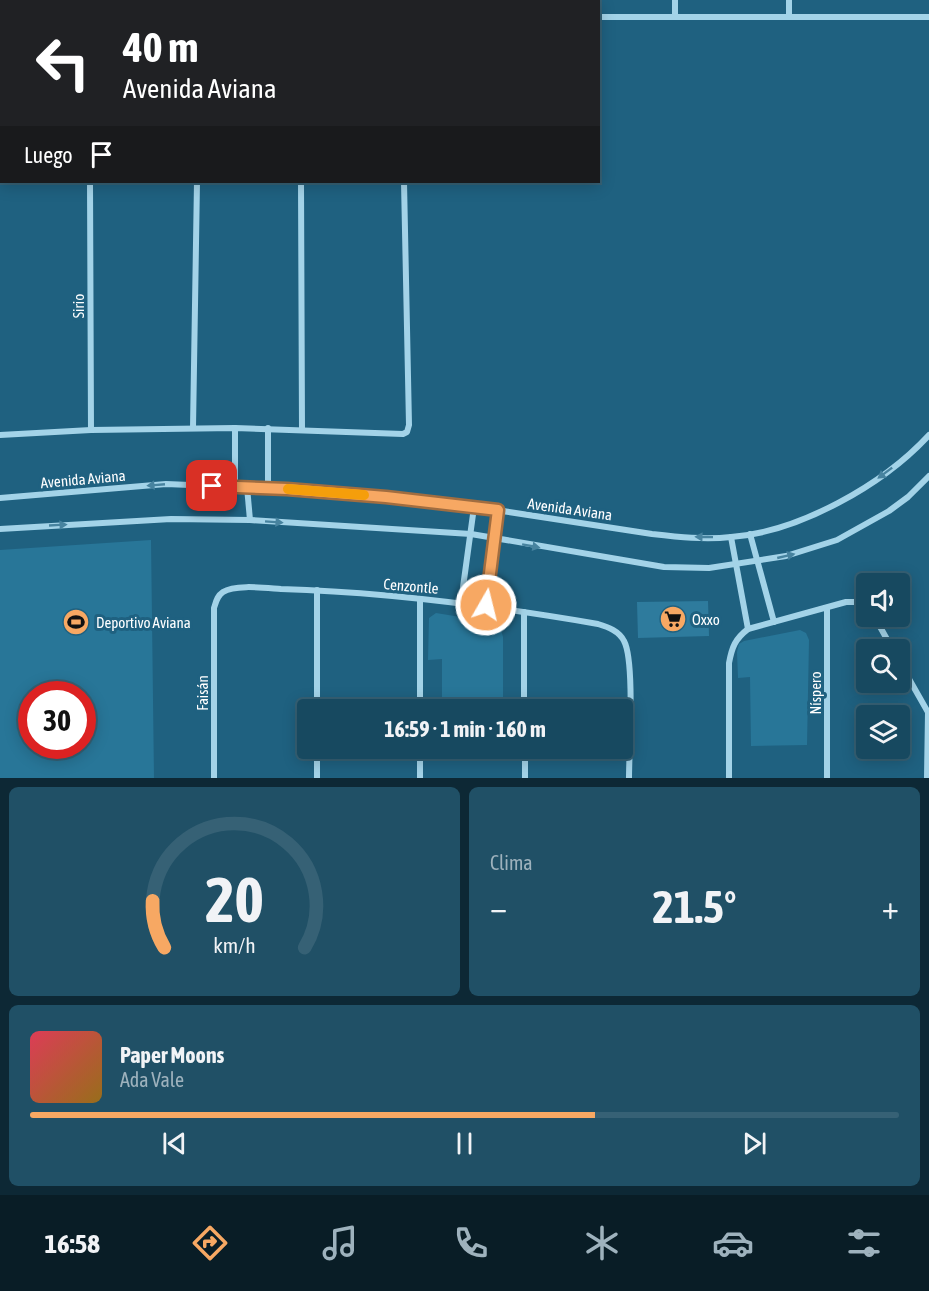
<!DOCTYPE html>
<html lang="es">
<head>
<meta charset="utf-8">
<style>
	body { margin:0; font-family:"Asap Condensed",sans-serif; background:#205066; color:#f1f3f6; height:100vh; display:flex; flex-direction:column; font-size:22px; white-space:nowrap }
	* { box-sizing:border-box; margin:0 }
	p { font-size:20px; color:#9eb2bd }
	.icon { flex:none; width:33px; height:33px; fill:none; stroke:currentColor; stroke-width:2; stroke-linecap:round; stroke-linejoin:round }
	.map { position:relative; height:778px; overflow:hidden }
	.details { display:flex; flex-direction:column; gap:9px; padding:9px; background:#0d2835; flex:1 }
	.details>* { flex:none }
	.banner { position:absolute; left:0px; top:0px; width:600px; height:183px; box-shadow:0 3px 15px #0003,0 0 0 2px #366175; background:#202124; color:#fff; overflow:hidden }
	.tools { position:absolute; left:856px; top:573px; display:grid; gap:12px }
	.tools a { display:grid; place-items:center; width:54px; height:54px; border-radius:6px; background:#174960; box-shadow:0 3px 15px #0003,0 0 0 2px #366175; font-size:30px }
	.speed { position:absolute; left:18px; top:681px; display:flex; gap:12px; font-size:30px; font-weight:700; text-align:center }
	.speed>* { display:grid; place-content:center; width:78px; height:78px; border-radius:50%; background:#174960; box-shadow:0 3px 15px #0003,0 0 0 2px #366175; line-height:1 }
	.speed .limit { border:9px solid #d22; background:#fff; color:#111 }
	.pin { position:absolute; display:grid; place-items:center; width:51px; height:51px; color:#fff; margin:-26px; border-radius:12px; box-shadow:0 3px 9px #0006 }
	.me { position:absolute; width:66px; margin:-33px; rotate:8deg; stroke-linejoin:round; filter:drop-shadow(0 0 4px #0008) }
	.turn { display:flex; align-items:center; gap:21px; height:126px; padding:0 24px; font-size:27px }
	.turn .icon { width:78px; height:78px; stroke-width:2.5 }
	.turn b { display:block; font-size:42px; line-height:51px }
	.then { display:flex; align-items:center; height:57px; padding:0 24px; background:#0003; gap:12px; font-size:22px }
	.big { font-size:45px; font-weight:700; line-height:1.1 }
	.details .widget { flex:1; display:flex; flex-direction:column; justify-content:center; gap:9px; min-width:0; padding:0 21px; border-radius:9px; background:#205066 }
	.details .dial { align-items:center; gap:0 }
	.dial svg { height:156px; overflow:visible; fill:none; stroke:#366175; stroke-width:7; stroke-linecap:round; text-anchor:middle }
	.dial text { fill:#f1f3f6; stroke:none }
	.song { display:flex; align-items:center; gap:18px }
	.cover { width:72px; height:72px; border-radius:9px; background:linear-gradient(135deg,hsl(350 70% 55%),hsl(40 70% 35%)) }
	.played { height:6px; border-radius:3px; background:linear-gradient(90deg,#f7a863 65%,#366175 65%) }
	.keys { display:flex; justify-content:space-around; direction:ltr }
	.heat { display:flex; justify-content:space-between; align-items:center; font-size:33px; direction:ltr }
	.details .tiles { flex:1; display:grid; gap:9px; grid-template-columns:1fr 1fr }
	.widget:last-child { grid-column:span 2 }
	.trip { position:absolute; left:297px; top:699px; width:336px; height:60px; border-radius:6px; background:#174960; box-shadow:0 3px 15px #0003,0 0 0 2px #366175; font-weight:700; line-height:60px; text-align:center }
	.tabs { display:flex; height:96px; justify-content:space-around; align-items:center; background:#091d26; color:#9eb2bd }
	.tabs .icon { width:42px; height:42px }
	.tabs .active { color:#f7a863 }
	.tabs b { font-size:27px; color:#f1f3f6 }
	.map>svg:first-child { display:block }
</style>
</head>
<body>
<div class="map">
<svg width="929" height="778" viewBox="0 0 929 778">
	<rect width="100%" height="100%" fill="#1f6180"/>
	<g fill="#287698" fill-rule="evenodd">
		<path d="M151 540 154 778H0V550ZM82 694V746H32V694Z"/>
		<polygon points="436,613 491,622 500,626 503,637 503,709 442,709 442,659 428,660 429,618"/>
		<polygon points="800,630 806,633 809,640 807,745 751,746 750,677 738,678 737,652 739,644 744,641"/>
	</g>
	<polygon fill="#2e7b9d" points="708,601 709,636 638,638 637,602"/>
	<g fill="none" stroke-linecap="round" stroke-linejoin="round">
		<g stroke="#a3d3e8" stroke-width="6">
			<polyline points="562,2 562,0"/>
			<polyline points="598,17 929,17"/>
			<polyline points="675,17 675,0"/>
			<polyline points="789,17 789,0"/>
			<polyline points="0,130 2,130"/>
			<polyline points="90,182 91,430"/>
			<polyline points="301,182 302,429"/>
			<polyline points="193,428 197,182"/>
			<polyline points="0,435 91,430 235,428 403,434 407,432 409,425 404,182"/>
			<polyline points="235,487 235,428"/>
			<polyline points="247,487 250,520"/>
			<polyline points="268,488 268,428"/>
			<path d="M0 498 166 484 287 489 386 497 483 508 652 534C678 537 705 540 731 537 799 532 883 485 929 435"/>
			<polyline points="0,529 171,519 250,520 471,534 664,567 709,568 786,556 837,540 889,511 908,497 929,476"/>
			<polyline points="750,534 774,622"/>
			<polyline points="731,537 748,629"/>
			<polyline points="420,599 420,710"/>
			<polyline points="461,602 474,507"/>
			<polyline points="486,605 498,510"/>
			<polyline points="827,608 827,778"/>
			<polyline points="524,612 524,710"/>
			<polyline points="874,616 893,650"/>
			<polyline points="900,663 929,714"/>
			<polyline points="317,710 317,590"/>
			<polyline points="420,748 420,778"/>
			<polyline points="525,748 525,778"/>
			<path d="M214 778V608C216 602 217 596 223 592 235 584 266 588 281 589 387 592 493 606 598 624 608 627 619 631 624 641 635 661 629 751 629 778"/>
			<polyline points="317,778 317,748"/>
			<path d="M729 778V663C732 647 735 639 748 629L846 602H859L867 607"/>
			<polyline points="927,778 928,713"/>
		</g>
	</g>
	<defs><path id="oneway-solid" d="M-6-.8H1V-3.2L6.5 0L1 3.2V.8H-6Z" transform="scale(1.5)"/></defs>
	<g fill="#47839f">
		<use href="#oneway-solid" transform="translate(885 473) rotate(143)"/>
		<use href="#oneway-solid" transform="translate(156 485) rotate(175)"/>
		<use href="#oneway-solid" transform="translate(274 522) rotate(4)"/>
		<use href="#oneway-solid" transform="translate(58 525) rotate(-3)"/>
		<use href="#oneway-solid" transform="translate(704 537) rotate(-179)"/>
		<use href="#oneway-solid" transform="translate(531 546) rotate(10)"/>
		<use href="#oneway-solid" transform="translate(786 556) rotate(-13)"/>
	</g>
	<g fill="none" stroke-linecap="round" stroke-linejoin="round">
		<defs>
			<polyline id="route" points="212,486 287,489 386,497 498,510 486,605"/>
		</defs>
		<use href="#route" stroke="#a16d40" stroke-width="15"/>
		<use href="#route" stroke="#f7a863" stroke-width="10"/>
		<polyline stroke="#f59e0b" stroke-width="10" points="288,489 364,495"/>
	</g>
	<defs>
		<symbol id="supermarket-disc" viewBox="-11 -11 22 22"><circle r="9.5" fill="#f7a863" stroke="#1f6180"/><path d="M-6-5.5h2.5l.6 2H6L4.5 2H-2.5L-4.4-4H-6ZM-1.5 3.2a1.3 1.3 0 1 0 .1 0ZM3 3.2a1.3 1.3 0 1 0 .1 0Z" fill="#111"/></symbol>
		<symbol id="stadium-disc" viewBox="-11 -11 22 22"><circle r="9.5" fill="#f7a863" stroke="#1f6180"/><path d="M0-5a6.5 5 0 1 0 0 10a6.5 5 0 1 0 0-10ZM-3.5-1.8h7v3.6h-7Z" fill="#111"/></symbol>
	</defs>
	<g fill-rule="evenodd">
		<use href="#supermarket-disc" x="658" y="604" width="30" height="30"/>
		<use href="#stadium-disc" x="61" y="607" width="30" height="30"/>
	</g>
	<g text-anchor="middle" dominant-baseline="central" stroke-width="6" stroke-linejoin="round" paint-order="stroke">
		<g font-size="15" fill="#fff" stroke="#1f6180">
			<text transform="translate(78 306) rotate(-90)">Sirio</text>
			<text transform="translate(83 479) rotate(-5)">Avenida Aviana</text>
			<text transform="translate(570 509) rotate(8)">Avenida Aviana</text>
			<text transform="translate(411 586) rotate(5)">Cenzontle</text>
			<text transform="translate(202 693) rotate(-90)">Faisán</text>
			<text transform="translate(815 693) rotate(-90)">Níspero</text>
		</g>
		<g font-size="15" fill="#fff" stroke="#1f6180" text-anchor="start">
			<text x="692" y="619">Oxxo</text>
			<text x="96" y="622">Deportivo Aviana</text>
		</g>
	</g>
</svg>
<div class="tools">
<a><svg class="icon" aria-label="sound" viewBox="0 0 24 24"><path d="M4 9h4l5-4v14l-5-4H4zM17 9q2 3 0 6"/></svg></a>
<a><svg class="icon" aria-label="search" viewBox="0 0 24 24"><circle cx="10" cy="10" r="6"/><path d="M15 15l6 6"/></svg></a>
<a><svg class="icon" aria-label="layers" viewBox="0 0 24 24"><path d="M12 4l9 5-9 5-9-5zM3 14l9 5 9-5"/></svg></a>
</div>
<div class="speed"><div class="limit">30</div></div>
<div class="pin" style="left:212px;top:486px;background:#d93025"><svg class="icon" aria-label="arrive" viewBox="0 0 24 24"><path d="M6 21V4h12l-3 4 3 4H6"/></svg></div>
<svg class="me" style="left:486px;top:605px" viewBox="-20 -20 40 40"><circle r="17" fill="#f7a863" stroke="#fff" stroke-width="3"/><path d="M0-11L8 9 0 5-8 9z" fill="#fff"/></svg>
<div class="trip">16:59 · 1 min · 160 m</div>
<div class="banner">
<div class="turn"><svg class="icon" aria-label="left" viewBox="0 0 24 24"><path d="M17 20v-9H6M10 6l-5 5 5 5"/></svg><div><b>40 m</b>Avenida Aviana</div></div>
<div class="then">Luego<svg class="icon" aria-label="arrive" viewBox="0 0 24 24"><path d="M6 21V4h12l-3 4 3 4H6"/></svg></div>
</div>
</div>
<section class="details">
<div class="tiles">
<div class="widget dial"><svg viewBox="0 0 100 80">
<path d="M14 69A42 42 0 1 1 86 69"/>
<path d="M14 69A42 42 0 0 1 8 45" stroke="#f7a863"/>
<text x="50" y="56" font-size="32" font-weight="700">20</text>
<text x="50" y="72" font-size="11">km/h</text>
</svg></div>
<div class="widget"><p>Clima</p>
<div class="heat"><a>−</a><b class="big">21.5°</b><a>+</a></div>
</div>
<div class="widget">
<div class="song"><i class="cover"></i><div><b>Paper Moons</b><p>Ada Vale</p></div></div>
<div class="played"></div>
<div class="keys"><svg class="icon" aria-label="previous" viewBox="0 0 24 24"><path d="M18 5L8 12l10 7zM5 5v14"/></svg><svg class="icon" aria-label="pause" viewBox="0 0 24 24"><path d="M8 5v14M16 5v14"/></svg><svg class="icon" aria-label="next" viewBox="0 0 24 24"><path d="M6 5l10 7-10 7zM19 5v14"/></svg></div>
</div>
</div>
</section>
<nav class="tabs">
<b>16:58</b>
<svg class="icon active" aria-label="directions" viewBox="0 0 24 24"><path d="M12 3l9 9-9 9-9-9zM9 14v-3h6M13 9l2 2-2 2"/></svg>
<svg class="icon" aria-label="music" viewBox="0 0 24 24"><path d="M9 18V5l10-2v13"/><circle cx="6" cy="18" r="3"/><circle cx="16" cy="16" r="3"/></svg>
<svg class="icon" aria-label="phone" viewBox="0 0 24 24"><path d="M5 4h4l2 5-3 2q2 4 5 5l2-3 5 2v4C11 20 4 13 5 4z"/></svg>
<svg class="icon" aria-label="climate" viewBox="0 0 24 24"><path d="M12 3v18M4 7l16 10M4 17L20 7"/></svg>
<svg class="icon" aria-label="car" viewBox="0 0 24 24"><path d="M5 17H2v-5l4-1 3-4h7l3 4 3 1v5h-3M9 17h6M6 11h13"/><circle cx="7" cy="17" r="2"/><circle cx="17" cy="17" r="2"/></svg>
<svg class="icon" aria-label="filters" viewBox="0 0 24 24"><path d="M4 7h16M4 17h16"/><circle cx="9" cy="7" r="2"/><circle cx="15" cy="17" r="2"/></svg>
</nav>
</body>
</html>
